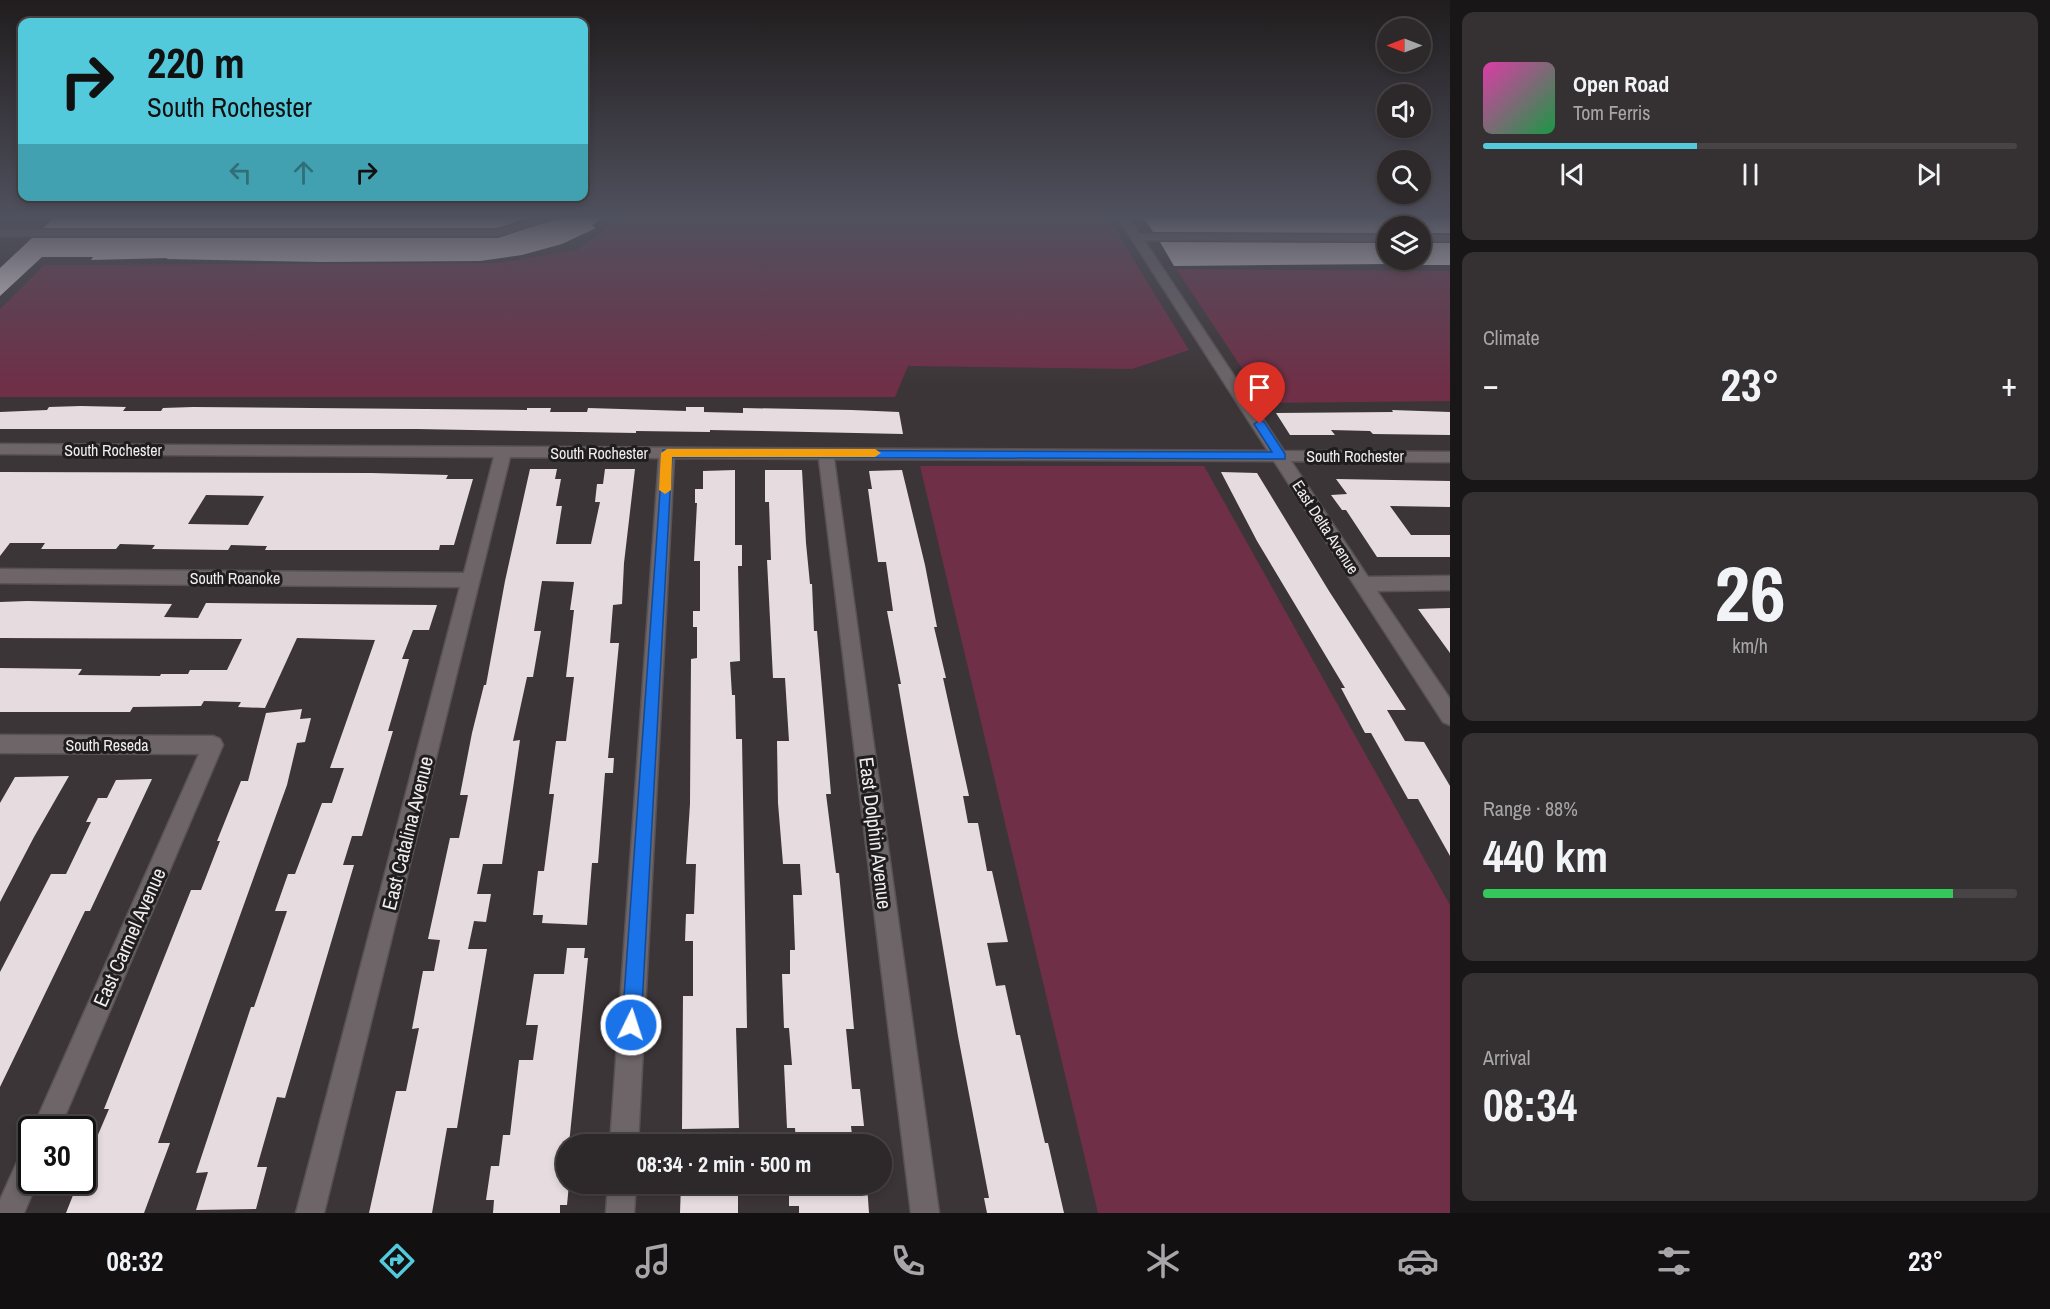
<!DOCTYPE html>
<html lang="en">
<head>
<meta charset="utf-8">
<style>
	body { margin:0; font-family:"Archivo Narrow",sans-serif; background:#353031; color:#f1f3f6; height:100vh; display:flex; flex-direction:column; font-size:22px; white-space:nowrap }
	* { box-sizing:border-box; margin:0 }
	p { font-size:20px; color:#a7a6a8 }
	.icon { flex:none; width:33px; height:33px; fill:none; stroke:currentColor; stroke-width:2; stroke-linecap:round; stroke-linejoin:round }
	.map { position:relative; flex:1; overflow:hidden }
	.drawer { display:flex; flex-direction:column; gap:12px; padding:12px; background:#191617; width:600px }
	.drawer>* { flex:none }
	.guide { position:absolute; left:18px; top:18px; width:570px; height:183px; border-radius:12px; box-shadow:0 3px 9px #0003,0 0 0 2px #484446; background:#53cadc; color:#111; overflow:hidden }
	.needle { width:39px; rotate:270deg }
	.buttons { position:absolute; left:1377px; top:18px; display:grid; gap:12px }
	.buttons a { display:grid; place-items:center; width:54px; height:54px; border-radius:50%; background:#2d2829; box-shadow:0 3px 9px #0003,0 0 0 2px #484446; font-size:30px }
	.speed { position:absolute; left:18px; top:1116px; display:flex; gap:12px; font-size:30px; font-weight:700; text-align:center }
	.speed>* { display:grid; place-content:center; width:78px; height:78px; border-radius:50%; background:#2d2829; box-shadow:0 3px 9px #0003,0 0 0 2px #484446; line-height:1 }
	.speed .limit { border:3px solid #111; border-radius:9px; background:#fff; color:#111 }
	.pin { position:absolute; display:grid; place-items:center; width:51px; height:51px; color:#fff; margin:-62px -26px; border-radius:50% 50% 50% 0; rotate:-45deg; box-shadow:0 0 6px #0007 }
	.pin .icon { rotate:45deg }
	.me { position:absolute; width:66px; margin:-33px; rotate:4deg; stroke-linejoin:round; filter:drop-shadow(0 0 4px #0008) }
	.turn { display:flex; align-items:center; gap:21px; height:126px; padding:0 30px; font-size:27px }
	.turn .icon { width:78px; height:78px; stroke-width:2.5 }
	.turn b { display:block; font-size:42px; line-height:51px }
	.lanes { display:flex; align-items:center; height:57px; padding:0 30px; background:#0003; justify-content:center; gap:30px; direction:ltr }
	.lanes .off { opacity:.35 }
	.big { font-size:45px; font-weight:700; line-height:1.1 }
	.drawer .widget { flex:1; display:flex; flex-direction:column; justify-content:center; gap:9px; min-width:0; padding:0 21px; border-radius:12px; background:#353031 }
	.drawer .dial { align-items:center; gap:0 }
	.dial b { font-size:78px; line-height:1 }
	.song { display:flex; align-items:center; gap:18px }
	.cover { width:72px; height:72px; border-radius:9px; background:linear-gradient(135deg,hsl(320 70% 55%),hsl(140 70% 35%)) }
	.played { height:6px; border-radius:3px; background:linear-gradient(90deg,#53cadc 40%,#484446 40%) }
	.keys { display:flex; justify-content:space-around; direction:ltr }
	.heat { display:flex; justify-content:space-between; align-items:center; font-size:33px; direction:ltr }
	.charge { height:9px; border-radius:4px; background:linear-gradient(90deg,#34c759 88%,#484446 0) }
	.trip { position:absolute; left:556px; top:1134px; width:336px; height:60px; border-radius:30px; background:#2d2829; box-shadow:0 3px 9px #0003,0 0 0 2px #484446; font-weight:700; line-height:60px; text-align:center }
	.tab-bar { display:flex; height:96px; justify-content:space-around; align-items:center; background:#121010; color:#a7a6a8 }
	.tab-bar .icon { width:42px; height:42px }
	.tab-bar .active { color:#53cadc }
	.tab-bar b { font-size:27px; color:#f1f3f6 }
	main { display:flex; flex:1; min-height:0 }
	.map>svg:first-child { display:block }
</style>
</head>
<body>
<main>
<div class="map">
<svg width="1450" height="1213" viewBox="0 0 1450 1213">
	<rect width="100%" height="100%" fill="#3c3537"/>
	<g fill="#6f2f47">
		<polygon points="621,218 1108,218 1189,350 1132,369 908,366 895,397 0,397 0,309 44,265 499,263 577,250"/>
		<polygon points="1176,269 1450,271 1450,401 1265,403"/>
		<polygon points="920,466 1204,466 1450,905 1450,1213 1098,1213"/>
	</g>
	<g fill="#e6dcdf" fill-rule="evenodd">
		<polygon points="54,218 528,218 497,228 43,228"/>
		<polygon points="557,218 601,218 592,226 596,228 562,244 522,255 480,261 320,262 166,259 168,258 91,260 93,257 42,257 0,296 0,268 32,238 498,238"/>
		<polygon points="1144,218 1388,218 1388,233 1153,232"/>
		<rect x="1420" y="218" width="30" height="15"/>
		<polygon points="1160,242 1388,243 1388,264 1174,266"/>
		<rect x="1420" y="243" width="30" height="22"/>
		<polygon points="81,406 126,407 123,411 161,411 163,408 193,407 527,410 527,408 551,408 550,412 587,412 588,408 686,411 686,407 704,407 704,412 743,413 743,408 852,410 899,412 903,434 710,430 710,432 636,431 636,433 418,429 0,429 0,412 47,410 49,407"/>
		<polygon points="1392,410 1450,412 1450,435 1373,434 1370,431 1331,430 1335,435 1290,435 1276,413 1393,412"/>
		<polygon points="530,469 557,469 555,479 561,479 556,506 562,506 556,544 591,544 600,502 595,502 597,484 603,484 605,469 635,469 624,563 622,604 613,605 610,643 619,643 608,758 614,758 613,773 605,773 598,863 592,863 587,925 542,923 543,915 533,915 538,871 544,871 554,794 549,794 556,741 566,741 574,677 566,677 574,610 570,610 574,582 542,581 534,631 541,631 533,677 527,677 513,741 520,740 502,864 483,864 477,894 491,894 486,922 474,921 468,949 487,949 457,1128 447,1128 432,1213 369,1213 396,1091 406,1091 419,1028 412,1029 423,971 434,971 440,940 428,939 450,838 459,838 468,795 460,795 472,733 484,685 486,685 505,581"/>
		<polygon points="735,470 735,545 742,545 742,566 738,566 740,661 730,662 732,695 735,695 736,739 742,739 747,1028 736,1028 739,1128 682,1129 683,996 693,996 693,941 685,941 686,914 694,914 696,864 686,864 690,804 691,659 697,658 697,627 693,627 693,611 700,611 700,561 694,561 697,503 695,503 695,489 703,489 703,471"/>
		<polygon points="765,470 802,470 806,543 810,584 812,584 814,631 817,631 831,794 826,794 836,873 839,873 851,996 854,1029 846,1029 852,1089 860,1089 864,1126 851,1126 853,1144 796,1144 795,1128 787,1128 784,1065 792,1065 789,1028 784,1028 782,974 790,974 790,950 795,950 793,895 802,895 800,864 783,864 778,803 777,741 789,741 785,678 773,678 767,560 771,560 769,502 765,502"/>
		<polygon points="902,470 925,565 937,627 934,627 946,678 943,678 969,796 963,796 968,823 978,823 987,871 992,871 1008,942 987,943 996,986 1005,985 1016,1035 1020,1035 1045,1143 1048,1143 1064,1213 987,1213 984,1198 989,1198 958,1036 898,684 901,684 887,611 893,611 886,562 878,562 868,489 872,489 869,471"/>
		<path d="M0 472 372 473 448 475 446 479H473L454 545H440L439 550H265L267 546 231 545 228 550 152 549 155 545 120 544 116 549H41L45 543H10L0 556ZM206 495 264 496 248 525 188 524Z"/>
		<polygon points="1221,472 1257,473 1329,591 1406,710 1387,710 1405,741 1424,742 1450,786 1450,856 1418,799 1408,799 1371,733 1365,733 1341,688 1345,688 1257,541"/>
		<polygon points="1336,479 1450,481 1450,507 1390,506 1411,535 1450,535 1450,557 1377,557 1346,510 1342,510 1331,495 1347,494"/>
		<polygon points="27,601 172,604 164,617 198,618 206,603 437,605 429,630 413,630 402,659 409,659 388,731 393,731 362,836 352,836 343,865 354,865 285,1098 277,1097 257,1167 267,1167 256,1209 196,1210 208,1172 196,1173 251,1007 254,1007 287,911 275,911 288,874 295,874 322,803 332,803 344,768 330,768 375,640 297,638 265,708 238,707 241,702 204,701 201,706 133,707 130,712 0,712 0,668 82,669 78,675 160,676 161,674 188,674 190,670 227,670 242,639 0,638 0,602"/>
		<polygon points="1450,608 1450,653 1418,609"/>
		<polygon points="302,709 300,719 311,718 305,742 297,743 287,785 158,1143 170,1143 144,1213 66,1213 79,1180 82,1180 82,1172 109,1109 104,1109 191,890 201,890 220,841 217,841 241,781 248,781 266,713"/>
		<polygon points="69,776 34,837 0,902 0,803 15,777"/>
		<polygon points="152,779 90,911 85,911 0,1087 0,972 51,874 66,874 91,822 86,822 98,798 107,798 116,780"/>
		<polygon points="567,948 585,948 584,958 588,958 569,1144 567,1144 567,1184 569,1184 567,1205 560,1205 560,1213 493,1213 494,1200 486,1200 491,1166 499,1166 503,1135 510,1135 519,1060 533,1060 538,1025 526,1025 534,974 564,974"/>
		<polygon points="681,1184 738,1184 738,1213 680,1213"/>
		<polygon points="789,1184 867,1184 869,1213 799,1213 799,1206 789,1206"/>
	</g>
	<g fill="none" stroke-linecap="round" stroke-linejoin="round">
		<defs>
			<g id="minor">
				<polygon points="537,218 555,218 498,236 0,236 0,230 497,230"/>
				<polygon points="1118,218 1129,218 1139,234 1388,235 1388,241 1144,240 1284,451 1450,452 1450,462 1291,461 1368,577 1450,576 1450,590 1377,591 1450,699 1450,725 1443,722 1274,461 834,459 939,1213 911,1213 819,459 674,458 638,1144 610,1144 659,458 510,457 324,1213 296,1213 460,587 0,583 0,569 464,573 494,457 0,454 0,444 1268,451"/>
				<rect x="1420" y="235" width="30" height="6"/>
				<polygon points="0,735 213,736 220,739 223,745 59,1130 32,1130 199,754 0,753"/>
				<polygon points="32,1147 32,1180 38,1180 24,1213 0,1213 0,1200 22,1151"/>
				<polygon points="608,1184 636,1184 634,1213 606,1213"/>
			</g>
		</defs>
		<use href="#minor" stroke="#595254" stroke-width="3"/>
		<use href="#minor" fill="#6d6568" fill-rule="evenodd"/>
	</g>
	<linearGradient id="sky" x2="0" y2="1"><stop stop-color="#211d1e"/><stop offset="0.56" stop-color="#50515e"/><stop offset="1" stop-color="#50515e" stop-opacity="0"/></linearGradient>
	<rect width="1450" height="388" fill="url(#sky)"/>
	<polygon fill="#1a73e8" stroke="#114b97" stroke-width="1.5" points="1260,420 1264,422 1285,454 1285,459 672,457 641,1025 638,1032 631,1035 625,1032 622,1025 663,450 1272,452 1254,424"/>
	<polygon fill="#f59e0b" points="667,449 875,449 881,453 875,457 672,457 671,490 665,494 659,490 661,453"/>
	<g text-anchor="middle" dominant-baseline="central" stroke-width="6" stroke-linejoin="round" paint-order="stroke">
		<g font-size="16" fill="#f1edee" stroke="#201d1e">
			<text x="113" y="450">South Rochester</text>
			<text x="599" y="453">South Rochester</text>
			<text x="1355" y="456">South Rochester</text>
			<text transform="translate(1326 527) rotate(57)">East Delta Avenue</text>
			<text x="235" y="578">South Roanoke</text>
			<text x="107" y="745">South Reseda</text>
		</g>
		<g font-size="20" fill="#f1edee" stroke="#201d1e">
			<text transform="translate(407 833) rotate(-76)">East Catalina Avenue</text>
			<text transform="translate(876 833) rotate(83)">East Dolphin Avenue</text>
			<text transform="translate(129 937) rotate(-66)">East Carmel Avenue</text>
		</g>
	</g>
</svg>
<div class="buttons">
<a><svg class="needle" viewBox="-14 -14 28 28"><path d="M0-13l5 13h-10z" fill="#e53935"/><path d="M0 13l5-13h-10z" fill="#a7a6a8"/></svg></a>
<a><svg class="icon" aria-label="sound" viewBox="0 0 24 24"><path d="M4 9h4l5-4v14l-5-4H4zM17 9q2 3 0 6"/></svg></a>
<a><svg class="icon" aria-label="search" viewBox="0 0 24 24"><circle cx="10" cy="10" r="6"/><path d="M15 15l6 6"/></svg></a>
<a><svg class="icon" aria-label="layers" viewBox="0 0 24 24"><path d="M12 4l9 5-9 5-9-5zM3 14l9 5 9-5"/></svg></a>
</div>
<div class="speed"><div class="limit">30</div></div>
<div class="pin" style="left:1260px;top:424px;background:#d93025"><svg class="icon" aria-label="arrive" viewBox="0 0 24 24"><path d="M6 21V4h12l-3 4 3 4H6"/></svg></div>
<svg class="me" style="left:631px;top:1025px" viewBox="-20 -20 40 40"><circle r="17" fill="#1a73e8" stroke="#fff" stroke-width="3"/><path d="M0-11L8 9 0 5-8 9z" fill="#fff"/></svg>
<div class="trip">08:34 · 2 min · 500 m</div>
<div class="guide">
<div class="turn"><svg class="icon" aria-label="right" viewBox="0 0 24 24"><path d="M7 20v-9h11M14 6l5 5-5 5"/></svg><div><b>220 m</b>South Rochester</div></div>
<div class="lanes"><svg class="icon off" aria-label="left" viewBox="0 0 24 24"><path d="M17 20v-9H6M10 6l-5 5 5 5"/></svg><svg class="icon off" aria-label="ahead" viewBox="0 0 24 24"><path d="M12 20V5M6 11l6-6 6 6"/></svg><svg class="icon" aria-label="right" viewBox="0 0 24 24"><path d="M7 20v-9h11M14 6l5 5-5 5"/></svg></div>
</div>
</div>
<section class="drawer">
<div class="widget">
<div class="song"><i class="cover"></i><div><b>Open Road</b><p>Tom Ferris</p></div></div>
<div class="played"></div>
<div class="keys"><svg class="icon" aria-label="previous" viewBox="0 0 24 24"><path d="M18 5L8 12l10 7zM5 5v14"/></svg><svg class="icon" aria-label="pause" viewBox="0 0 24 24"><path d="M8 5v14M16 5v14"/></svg><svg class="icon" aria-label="next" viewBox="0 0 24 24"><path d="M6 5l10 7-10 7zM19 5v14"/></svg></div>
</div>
<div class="widget"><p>Climate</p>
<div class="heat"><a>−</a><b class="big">23°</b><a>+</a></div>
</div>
<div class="widget dial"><b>26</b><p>km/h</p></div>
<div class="widget"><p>Range · 88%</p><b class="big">440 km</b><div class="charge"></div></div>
<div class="widget"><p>Arrival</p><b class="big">08:34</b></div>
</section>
</main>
<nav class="tab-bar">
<b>08:32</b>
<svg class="icon active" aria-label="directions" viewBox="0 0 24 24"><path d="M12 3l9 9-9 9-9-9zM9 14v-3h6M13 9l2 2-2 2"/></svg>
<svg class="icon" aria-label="music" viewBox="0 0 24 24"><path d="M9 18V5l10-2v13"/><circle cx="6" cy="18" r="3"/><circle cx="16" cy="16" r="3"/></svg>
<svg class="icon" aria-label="phone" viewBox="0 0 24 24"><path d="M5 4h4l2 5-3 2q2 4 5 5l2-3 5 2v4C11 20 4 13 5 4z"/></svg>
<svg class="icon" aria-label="climate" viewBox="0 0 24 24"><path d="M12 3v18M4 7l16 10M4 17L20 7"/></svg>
<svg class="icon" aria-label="car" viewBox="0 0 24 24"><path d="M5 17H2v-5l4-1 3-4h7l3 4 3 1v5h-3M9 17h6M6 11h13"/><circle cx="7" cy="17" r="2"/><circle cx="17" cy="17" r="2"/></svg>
<svg class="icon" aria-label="filters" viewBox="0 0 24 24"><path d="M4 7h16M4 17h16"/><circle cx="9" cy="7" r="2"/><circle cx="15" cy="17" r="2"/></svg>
<b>23°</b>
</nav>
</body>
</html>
